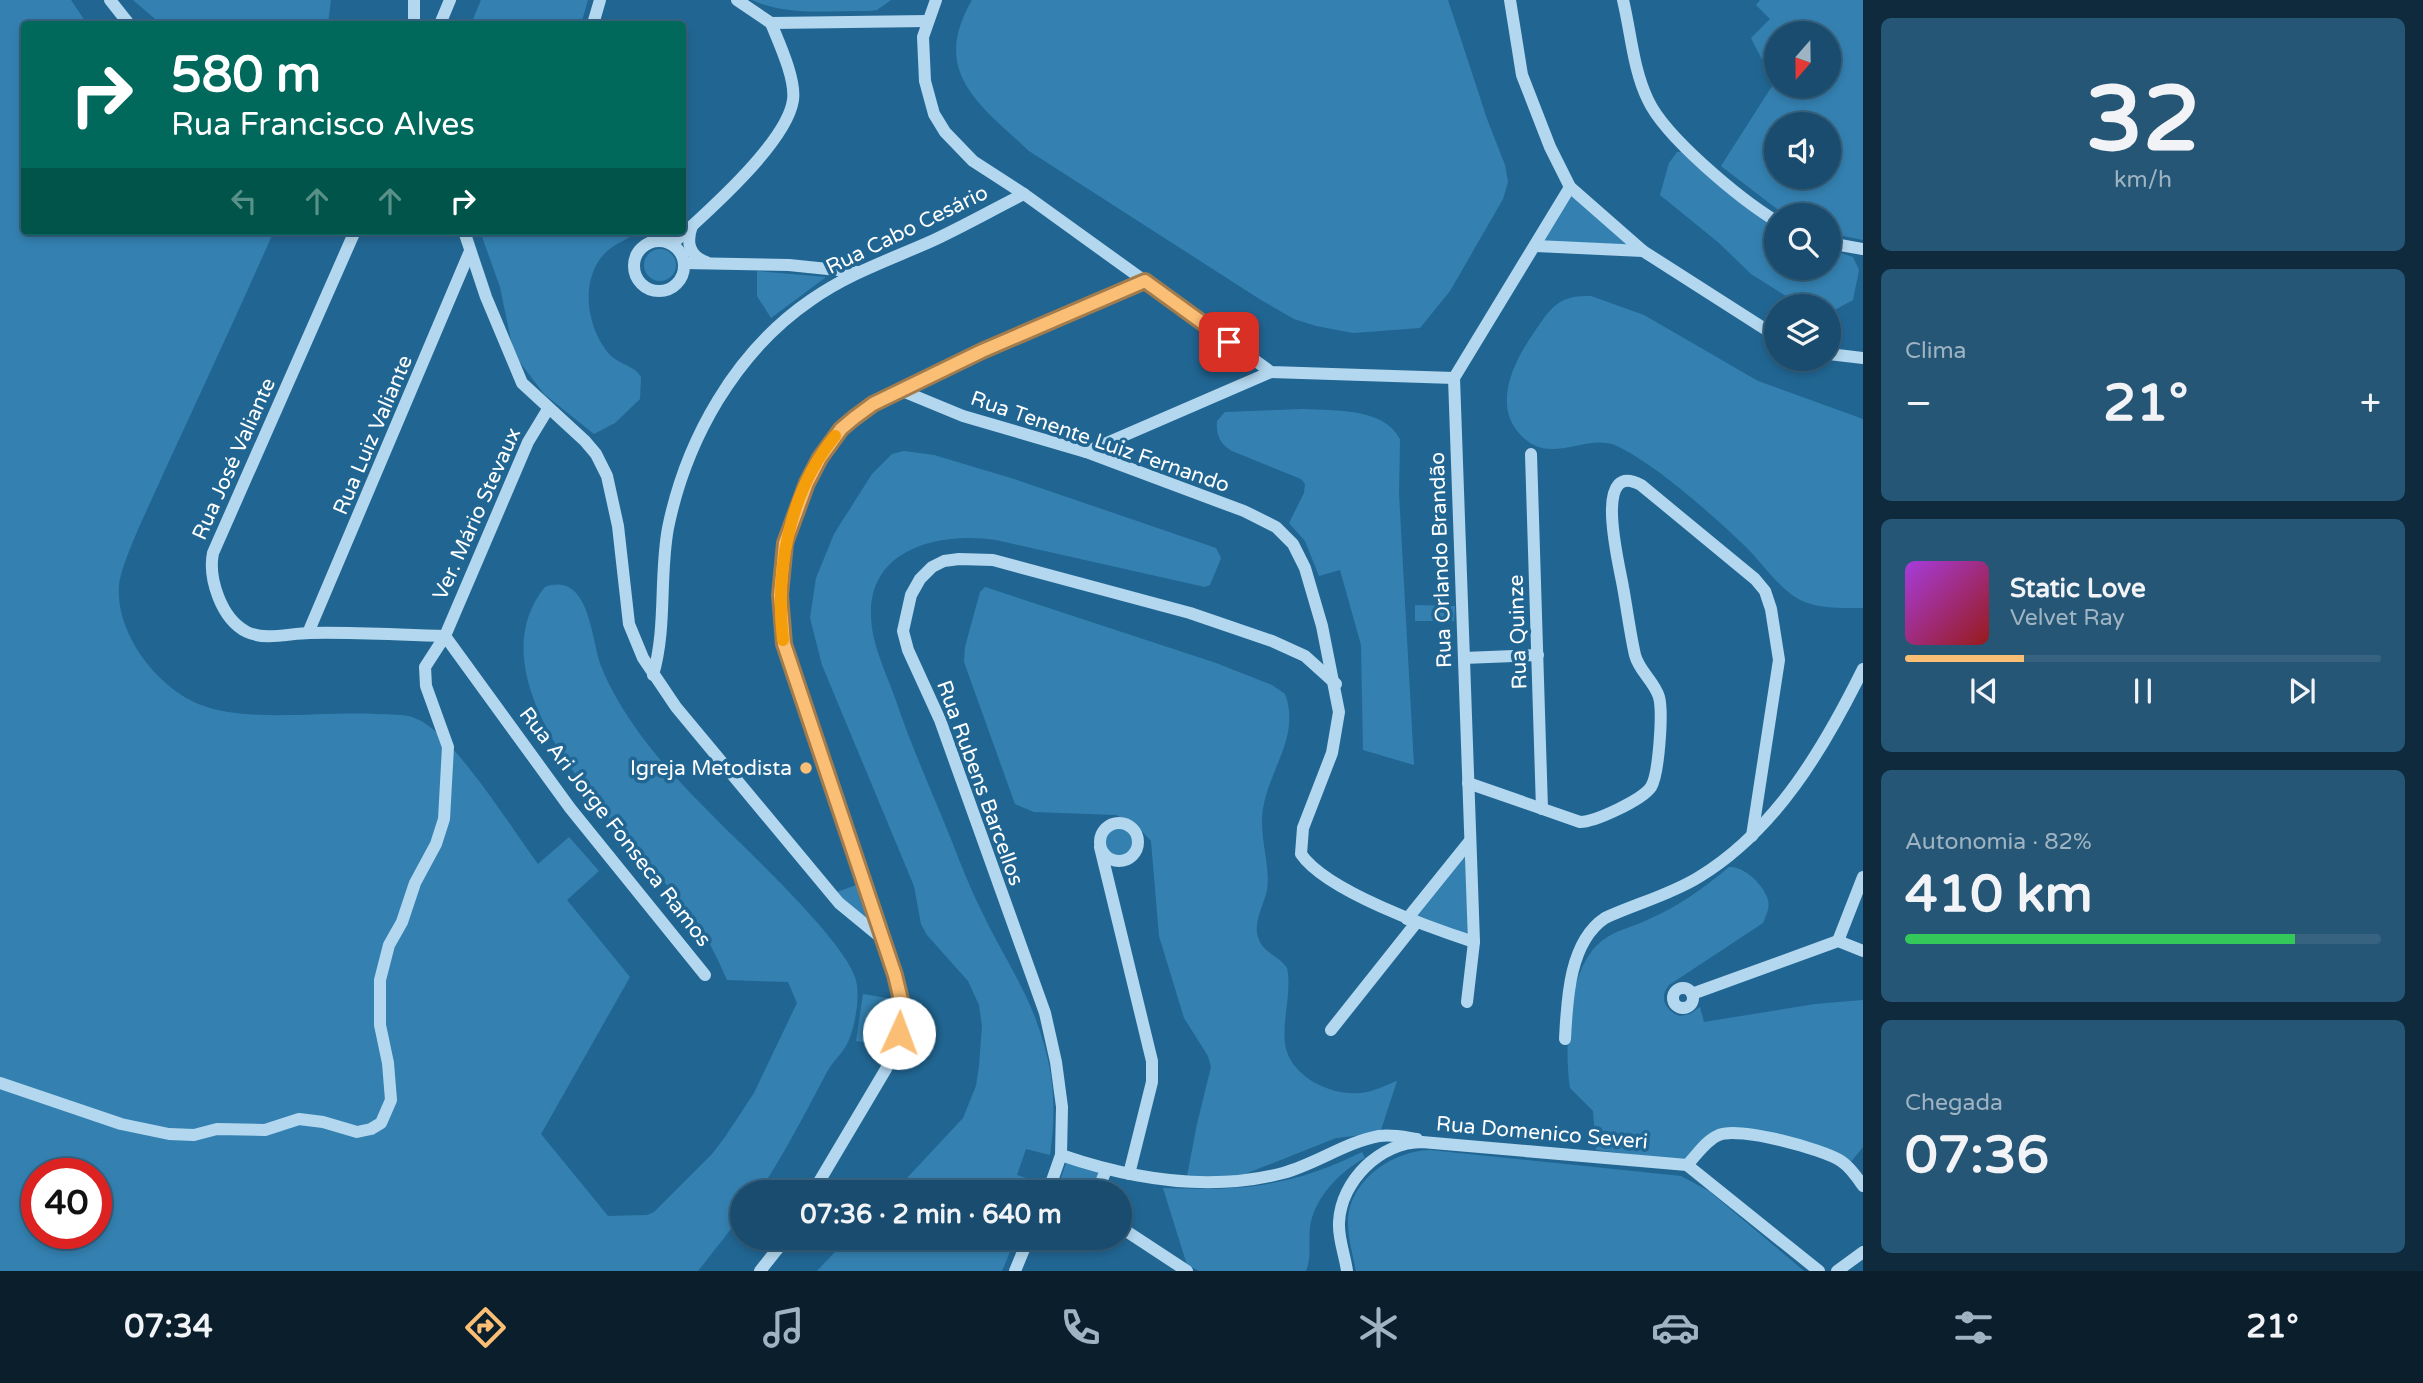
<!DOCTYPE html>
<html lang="pt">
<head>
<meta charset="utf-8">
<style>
	body { margin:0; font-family:"Varela Round",sans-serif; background:#265676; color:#f1f3f6; height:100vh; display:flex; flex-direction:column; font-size:26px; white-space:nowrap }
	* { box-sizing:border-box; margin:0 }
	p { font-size:23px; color:#9fb4c2 }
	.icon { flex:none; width:38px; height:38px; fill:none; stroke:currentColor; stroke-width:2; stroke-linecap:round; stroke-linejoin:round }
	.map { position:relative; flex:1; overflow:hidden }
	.details { display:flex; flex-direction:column; gap:18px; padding:18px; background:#0e2a3c; width:560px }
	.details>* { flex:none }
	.banner { position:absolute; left:21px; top:21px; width:665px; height:214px; border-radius:7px; box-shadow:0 4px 10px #0003,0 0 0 2px #376381; background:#00695c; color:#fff; overflow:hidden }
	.needle { width:46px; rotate:200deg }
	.tools { position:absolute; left:1764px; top:21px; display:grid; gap:14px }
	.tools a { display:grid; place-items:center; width:77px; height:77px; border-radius:50%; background:#194c6e; box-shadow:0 4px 10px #0003,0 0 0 2px #376381; font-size:35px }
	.speed { position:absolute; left:21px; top:1158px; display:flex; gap:14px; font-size:35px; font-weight:700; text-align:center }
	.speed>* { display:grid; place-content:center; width:91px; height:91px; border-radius:50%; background:#194c6e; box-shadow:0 4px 10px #0003,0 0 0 2px #376381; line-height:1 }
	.speed .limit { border:10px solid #d22; background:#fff; color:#111 }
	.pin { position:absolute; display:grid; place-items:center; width:60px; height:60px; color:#fff; margin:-30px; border-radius:14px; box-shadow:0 4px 10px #0006 }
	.me { position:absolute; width:77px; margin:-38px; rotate:2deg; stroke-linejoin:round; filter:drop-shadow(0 0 5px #0008) }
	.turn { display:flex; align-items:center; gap:24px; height:147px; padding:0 35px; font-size:32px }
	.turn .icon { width:91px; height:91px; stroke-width:2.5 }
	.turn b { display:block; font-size:49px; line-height:60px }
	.lanes { display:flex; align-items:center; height:66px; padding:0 35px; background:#0003; justify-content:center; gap:35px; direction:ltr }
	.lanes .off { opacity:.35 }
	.big { font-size:52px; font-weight:800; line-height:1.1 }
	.details .card { flex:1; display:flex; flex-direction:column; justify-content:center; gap:10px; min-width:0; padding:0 24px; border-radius:10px; background:#265676 }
	.details .dial { align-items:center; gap:0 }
	.dial b { font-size:91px; line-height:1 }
	.song { display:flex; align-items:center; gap:21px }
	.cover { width:84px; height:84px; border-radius:10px; background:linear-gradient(135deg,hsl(280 70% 55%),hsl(0 70% 35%)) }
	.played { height:7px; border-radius:4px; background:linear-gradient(90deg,#fabe75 25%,#376381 25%) }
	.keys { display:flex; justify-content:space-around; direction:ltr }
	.heat { display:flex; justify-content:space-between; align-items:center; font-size:38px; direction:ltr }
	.charge { height:10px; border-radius:5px; background:linear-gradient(90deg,#34c759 82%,#376381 0) }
	.trip { position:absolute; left:730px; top:1180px; width:402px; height:70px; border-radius:35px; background:#194c6e; box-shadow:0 4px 10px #0003,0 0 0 2px #376381; font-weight:800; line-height:70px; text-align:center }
	.menu { display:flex; height:112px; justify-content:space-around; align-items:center; background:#0a1e2c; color:#9fb4c2 }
	.menu .icon { width:49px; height:49px }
	.menu .current { color:#fabe75 }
	.menu b { font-size:32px; color:#f1f3f6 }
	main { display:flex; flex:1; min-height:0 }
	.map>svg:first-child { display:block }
</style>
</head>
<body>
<main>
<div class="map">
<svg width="1863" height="1271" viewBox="0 0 1863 1271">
	<rect width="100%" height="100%" fill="#216693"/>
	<g fill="#3481b1" fill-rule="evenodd">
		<path d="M0 0H71L87 24H24V231H274C238 312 201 392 164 472 153 498 122 559 119 585 115 633 157 688 201 705 247 723 324 711 375 714 388 715 404 713 417 719 453 734 512 829 538 864L569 837 599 871 567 900 630 977 541 1134 608 1216 647 1215 654 1212 712 1154 725 1137 754 1093 797 1003 788 982 727 980C716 955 705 932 688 910 630 838 465 686 545 587 590 571 591 640 601 666 610 689 623 710 637 730 659 761 687 790 714 817 744 848 854 948 857 985 859 1001 855 1027 848 1042 843 1053 833 1061 827 1072 805 1113 785 1153 759 1192H742V1215L698 1271H0ZM37 1174H96V1234H37Z"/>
		<polygon points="133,0 331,0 328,24 161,24"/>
		<polygon points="481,0 588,0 581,24 471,24"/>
		<path d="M752 0H891L877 10 869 11C830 10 788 17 752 0Z"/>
		<path d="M972 0H1448L1487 119 1505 165 1508 182 1503 199 1450 291 1420 328 1353 333 1316 326 1294 319 1261 300 1029 151C979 104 930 72 972 0Z"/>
		<path d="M1760 0H1863V240L1829 233V215H1785L1721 166 1774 83 1751 38 1770 19 1756 5ZM1776 33H1829V86H1776ZM1776 124H1829V177H1776Z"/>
		<polygon points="1677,152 1681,152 1776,227 1776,268 1829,268 1829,249 1853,257 1859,270 1853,300 1829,313 1829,306 1802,306 1751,274 1719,243 1660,195 1669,163"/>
		<polygon points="1570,187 1643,251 1536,246"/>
		<path d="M480 231H638C629 239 616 243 606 252 578 279 587 331 611 356 621 365 635 366 641 377L640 399 615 423 594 434 544 394 519 361 512 345 500 287Z"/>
		<circle cx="660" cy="265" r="16"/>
		<polygon points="757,271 826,277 771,318 757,296"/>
		<path d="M1591 296 1644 315 1758 381 1863 419V608C1845 608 1822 609 1805 602 1782 593 1764 565 1747 548 1715 517 1657 465 1617 446 1584 431 1546 472 1515 428 1495 398 1516 359 1533 334 1551 308 1557 295 1591 296Z"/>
		<path d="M1303 409C1334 411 1383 407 1400 439L1399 494 1414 765 1363 750 1361 645 1340 570 1319 576 1305 541 1289 523 1304 493 1305 484 1301 479 1232 451C1220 444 1216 435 1217 421L1225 412Z"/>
		<path d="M904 451 934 455 1014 479 1216 548 1221 558 1210 585 1205 587 996 540C944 532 872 546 871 611 870 641 885 670 895 698 909 740 927 781 944 822 956 851 967 882 981 910 998 947 1022 982 1036 1020 1054 1069 1057 1104 1050 1155L1026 1149 1017 1175 1041 1183 1037 1192H894L963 1118 976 1086 979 1066 982 1026 979 1005 968 981 927 935 921 924 914 886 822 665 810 618 816 578 834 534 872 474 892 454Z"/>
		<path d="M985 587 1216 663 1272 685 1285 694C1300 734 1272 766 1264 803 1257 835 1271 862 1267 890 1264 904 1253 923 1258 937 1262 953 1279 955 1287 968 1292 993 1282 1019 1285 1044 1290 1077 1331 1096 1361 1093 1373 1092 1386 1085 1397 1081L1380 1133 1336 1138 1235 1178 1187 1176 1197 1124 1211 1067 1208 1056 1184 1018 1159 936 1151 841 1136 825 1116 815 1034 812 1015 804 964 662 965 647 980 592Z"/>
		<polygon points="1415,605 1455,606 1454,621 1415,621"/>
		<circle cx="1119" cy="843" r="14"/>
		<polygon points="1467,851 1471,937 1414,919"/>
		<path d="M1729 867C1744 866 1764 885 1768 900 1770 908 1766 915 1763 923L1669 985C1658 998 1666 1011 1680 1016L1690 1014 1700 1007 1704 1022 1815 1004 1863 1000V1147L1850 1163 1737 1130 1687 1161 1596 1150 1593 1111 1570 1088C1564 1048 1567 966 1603 940 1616 930 1633 927 1647 920 1678 907 1704 888 1729 867Z"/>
		<polygon points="859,884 879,934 834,893"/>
		<polygon points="863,994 893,999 886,1046 856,1041"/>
		<path d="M1430 1150 1681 1176 1709 1191 1804 1271H1356C1353 1255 1348 1239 1348 1223 1348 1181 1392 1151 1430 1150Z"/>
		<path d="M1362 1152 1365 1158C1340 1171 1313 1199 1310 1228 1308 1244 1312 1256 1306 1271H1199L1187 1265 1163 1188C1242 1191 1291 1187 1362 1152Z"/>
		<polygon points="1067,1160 1101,1172 1094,1192 1057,1190"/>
		<polygon points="849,1237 982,1237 1012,1247 1002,1271 817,1271"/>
	</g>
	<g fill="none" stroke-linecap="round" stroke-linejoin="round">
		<g stroke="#b3d7ee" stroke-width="12">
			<polyline points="110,0 129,24"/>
			<polyline points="737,0 771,23 928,21"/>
			<polyline points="936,0 923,37 925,81 934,114 945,132 973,161 1024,194 1271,372 1454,378"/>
			<polyline points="1510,0 1522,75 1550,147 1570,187 1643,251 1776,336"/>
			<path d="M1623 0C1631 33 1633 69 1648 100 1665 137 1740 199 1776 221"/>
			<polyline points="414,24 414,0"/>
			<polyline points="440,24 450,0"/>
			<polyline points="593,24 600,0"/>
			<path d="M692 226C686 242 689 256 706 262"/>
			<path d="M355 231 213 553C208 578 221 619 247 632 266 641 290 633 310 633 355 632 400 635 445 636"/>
			<polyline points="464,231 486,297 522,383 585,441 596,454 607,476 618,526 629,624 643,658 676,707 839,903 884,940"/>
			<circle cx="659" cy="266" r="25"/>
			<polyline points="1829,243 1863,249"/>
			<path d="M672 244C704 215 787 143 793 100 796 79 779 43 771 23"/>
			<polyline points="1536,246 1643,251"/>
			<polyline points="684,263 789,265 857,272"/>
			<polyline points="1829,354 1863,358"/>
			<path d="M900 390 963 416 1086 452 1244 511 1276 527 1293 544 1305 568 1322 626 1339 712 1332 753 1303 828 1301 854C1326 891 1431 928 1474 942"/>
			<polyline points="1086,452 1271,372"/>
			<polyline points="1531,454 1542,809"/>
			<polyline points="308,633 470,251"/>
			<polyline points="445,636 570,808 705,975"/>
			<polyline points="1464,658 1538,655"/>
			<path d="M653 675C667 627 659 577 668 528 686 440 735 352 811 300 849 273 892 259 934 240 964 226 994 209 1024 194"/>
			<path d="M1468 783 1580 822C1595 822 1642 800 1651 787 1659 774 1663 712 1659 697 1654 681 1639 671 1635 655 1630 633 1627 609 1623 587 1620 568 1591 458 1641 485L1755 579 1765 591 1771 609 1779 660 1752 836"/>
			<circle cx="1119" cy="842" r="19"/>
			<polyline points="1100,847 1152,1061 1152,1082 1129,1174"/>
			<polyline points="1407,919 1469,842"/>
			<polyline points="1838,941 1863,877"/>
			<circle cx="1683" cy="998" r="10"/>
			<polyline points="1692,994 1838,941 1863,951"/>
			<polyline points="1467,1002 1474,942 1454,378 1570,187"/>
			<polyline points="1331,1030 1416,923"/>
			<path d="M1565 1039C1567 1000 1569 942 1605 918 1635 904 1670 895 1699 877 1776 830 1824 748 1863 669"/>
			<polyline points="0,1083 121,1124 169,1134 194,1135 217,1129 265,1130 299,1119 323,1122 357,1132 371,1129 381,1123 391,1100 388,1063 380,1025 380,980 389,945 402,922 415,883 436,844 444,819 448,747 426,686 425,667 445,636 528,442 548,409"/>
			<path d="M1061 1155C1131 1179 1210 1192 1283 1173 1316 1164 1346 1142 1379 1136 1392 1134 1404 1137 1417 1139"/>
			<path d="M1687 1165C1696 1156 1706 1140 1719 1135 1738 1126 1823 1149 1841 1161 1850 1167 1857 1177 1863 1186"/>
			<path d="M813 1192 886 1069C904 1030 902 998 890 958 864 886 840 815 816 743 805 710 790 676 783 642 771 570 795 466 853 418 879 397 911 385 941 371 1008 339 1077 311 1145 281"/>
			<polyline points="1048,1192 1061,1155 1062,1107 1056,1062 1045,1013 940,720 908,650 903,631 911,595 920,579 932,567 944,561 959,559 993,560 1190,613 1272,641 1305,656 1336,684"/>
			<polyline points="1097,1192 1106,1170"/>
			<polyline points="1120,1227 1187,1271"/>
			<polyline points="760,1271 787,1237"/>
			<polyline points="1015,1271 1029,1237"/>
			<path d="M1347 1271C1345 1255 1338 1239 1339 1222 1341 1181 1380 1142 1422 1142L1687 1165 1819 1271"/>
			<polyline points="1837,1271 1863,1252"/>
		</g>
	</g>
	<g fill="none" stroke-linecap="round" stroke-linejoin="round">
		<defs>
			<polyline id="route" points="899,1033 901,1000 895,975 784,644 780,595 785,543 807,483 820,458 841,429 854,418 873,404 982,351 1145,281 1229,342"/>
		</defs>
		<use href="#route" stroke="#a27c4c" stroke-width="18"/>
		<use href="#route" stroke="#fabe75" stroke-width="12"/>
		<path stroke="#f59e0b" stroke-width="12" d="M783 640C775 570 789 492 835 436"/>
	</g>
	<circle fill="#fabe75" stroke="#216693" stroke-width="2.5" cx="806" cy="768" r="7"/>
	<g text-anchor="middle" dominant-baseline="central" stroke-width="7" stroke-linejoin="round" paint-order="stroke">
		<g font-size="21" fill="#fff" stroke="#216693">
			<text transform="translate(907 230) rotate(-26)">Rua Cabo Cesário</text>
			<text transform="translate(373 435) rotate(-67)">Rua Luiz Valiante</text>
			<text transform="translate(1100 442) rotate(19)">Rua Tenente Luiz Fernando</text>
			<text transform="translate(234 459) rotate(-66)">Rua José Valiante</text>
			<text transform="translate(477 514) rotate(-66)">Ver. Mário Stevaux</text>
			<text transform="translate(1441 560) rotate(-92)">Rua Orlando Brandão</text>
			<text transform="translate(1518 632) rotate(-92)">Rua Quinze</text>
			<text transform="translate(980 783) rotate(70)">Rua Rubens Barcellos</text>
			<text transform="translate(615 827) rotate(52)">Rua Ari Jorge Fonseca Ramos</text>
			<text transform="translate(1542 1133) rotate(5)">Rua Domenico Severi</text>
		</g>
		<g font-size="21" fill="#fff" stroke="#216693" text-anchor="end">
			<text x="792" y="768">Igreja Metodista</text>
		</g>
	</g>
</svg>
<div class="tools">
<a><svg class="needle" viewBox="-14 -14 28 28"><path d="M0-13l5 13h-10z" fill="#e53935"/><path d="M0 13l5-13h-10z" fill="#9fb4c2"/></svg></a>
<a><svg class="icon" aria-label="sound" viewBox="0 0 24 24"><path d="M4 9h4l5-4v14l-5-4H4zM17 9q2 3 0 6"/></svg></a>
<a><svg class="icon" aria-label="search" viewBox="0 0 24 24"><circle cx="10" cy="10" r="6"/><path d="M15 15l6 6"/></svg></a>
<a><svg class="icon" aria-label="layers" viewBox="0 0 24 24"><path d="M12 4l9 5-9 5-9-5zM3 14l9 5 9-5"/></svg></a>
</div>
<div class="speed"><div class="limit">40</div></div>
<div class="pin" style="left:1229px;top:342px;background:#d93025"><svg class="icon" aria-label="arrive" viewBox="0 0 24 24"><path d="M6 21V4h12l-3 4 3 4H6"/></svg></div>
<svg class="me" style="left:899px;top:1033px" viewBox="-20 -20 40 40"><circle r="19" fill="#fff"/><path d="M0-13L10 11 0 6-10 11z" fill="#fabe75"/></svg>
<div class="trip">07:36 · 2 min · 640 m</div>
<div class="banner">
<div class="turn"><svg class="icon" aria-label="right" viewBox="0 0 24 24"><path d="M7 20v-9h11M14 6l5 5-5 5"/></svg><div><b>580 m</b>Rua Francisco Alves</div></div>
<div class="lanes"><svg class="icon off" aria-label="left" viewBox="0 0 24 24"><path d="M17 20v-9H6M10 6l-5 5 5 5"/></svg><svg class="icon off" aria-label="ahead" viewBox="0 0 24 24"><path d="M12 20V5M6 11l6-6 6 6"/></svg><svg class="icon off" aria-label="ahead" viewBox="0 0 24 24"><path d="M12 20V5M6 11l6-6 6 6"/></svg><svg class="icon" aria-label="right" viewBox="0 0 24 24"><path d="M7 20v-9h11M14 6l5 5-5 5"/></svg></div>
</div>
</div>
<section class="details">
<div class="card dial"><b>32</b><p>km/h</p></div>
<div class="card"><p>Clima</p>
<div class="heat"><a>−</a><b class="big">21°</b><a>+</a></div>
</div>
<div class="card">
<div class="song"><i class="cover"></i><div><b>Static Love</b><p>Velvet Ray</p></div></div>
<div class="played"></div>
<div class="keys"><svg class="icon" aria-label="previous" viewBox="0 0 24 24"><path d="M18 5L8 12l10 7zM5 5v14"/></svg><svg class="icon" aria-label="pause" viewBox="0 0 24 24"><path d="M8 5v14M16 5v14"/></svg><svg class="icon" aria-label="next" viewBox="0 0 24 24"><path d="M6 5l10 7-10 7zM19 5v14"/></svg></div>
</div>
<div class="card"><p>Autonomia · 82%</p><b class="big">410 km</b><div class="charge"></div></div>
<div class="card"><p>Chegada</p><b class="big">07:36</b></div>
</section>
</main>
<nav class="menu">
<b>07:34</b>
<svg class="icon current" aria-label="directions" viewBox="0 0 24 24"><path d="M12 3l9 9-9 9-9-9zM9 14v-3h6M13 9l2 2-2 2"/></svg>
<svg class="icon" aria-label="music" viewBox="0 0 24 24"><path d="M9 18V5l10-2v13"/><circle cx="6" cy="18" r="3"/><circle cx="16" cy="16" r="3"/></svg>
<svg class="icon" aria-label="phone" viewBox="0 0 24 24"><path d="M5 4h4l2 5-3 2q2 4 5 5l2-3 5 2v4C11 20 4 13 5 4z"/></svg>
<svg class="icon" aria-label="climate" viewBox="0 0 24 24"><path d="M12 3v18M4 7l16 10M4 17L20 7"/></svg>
<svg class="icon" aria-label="car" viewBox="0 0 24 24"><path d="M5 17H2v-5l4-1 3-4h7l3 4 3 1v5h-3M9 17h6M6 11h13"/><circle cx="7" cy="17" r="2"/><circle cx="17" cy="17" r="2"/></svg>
<svg class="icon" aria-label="filters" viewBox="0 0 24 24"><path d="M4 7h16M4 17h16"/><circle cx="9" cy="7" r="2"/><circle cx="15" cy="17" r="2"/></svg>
<b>21°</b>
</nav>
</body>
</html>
